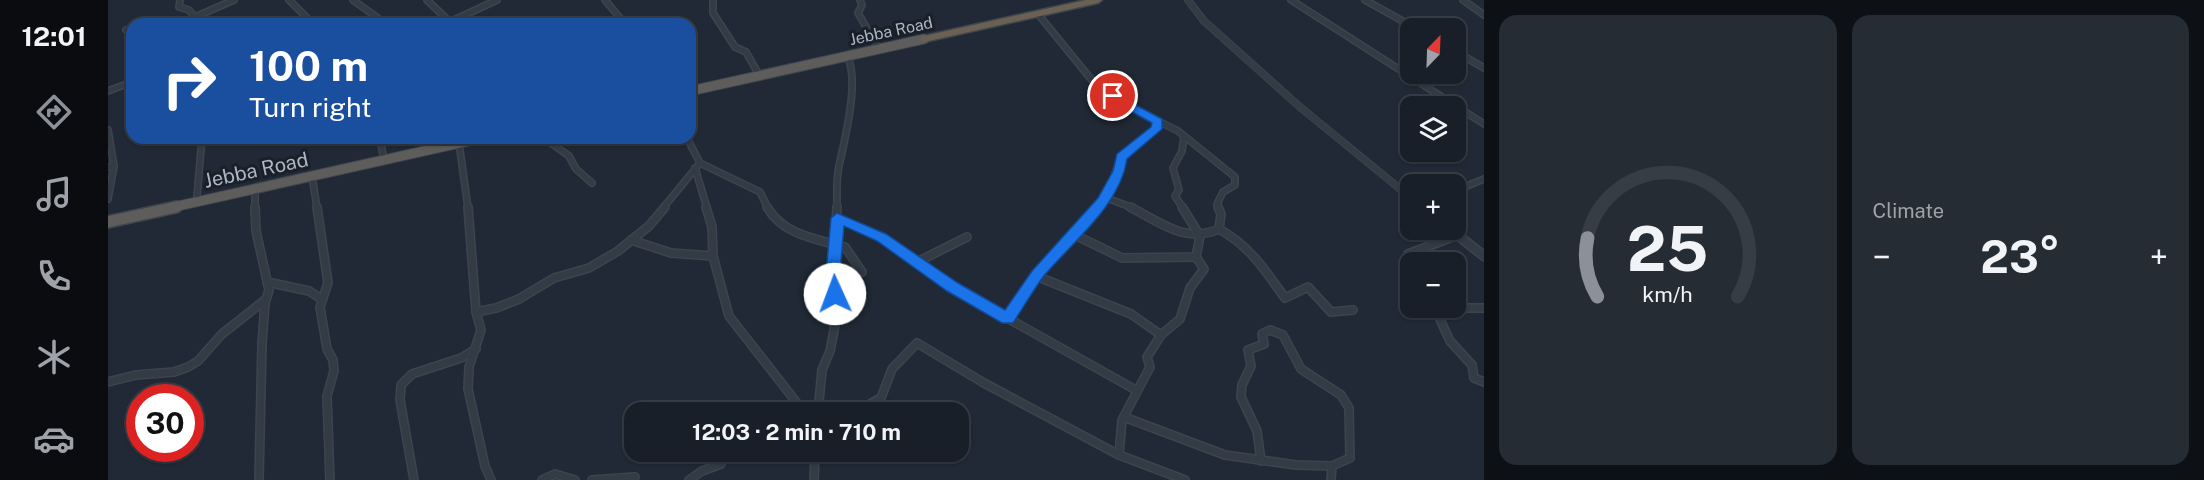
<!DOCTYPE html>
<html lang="en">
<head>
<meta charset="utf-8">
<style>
	body { margin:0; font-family:"Public Sans",sans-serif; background:#252c34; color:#f1f3f6; height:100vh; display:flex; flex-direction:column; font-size:22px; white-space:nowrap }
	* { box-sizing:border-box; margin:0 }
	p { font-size:20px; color:#9fa2a8 }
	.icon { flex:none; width:33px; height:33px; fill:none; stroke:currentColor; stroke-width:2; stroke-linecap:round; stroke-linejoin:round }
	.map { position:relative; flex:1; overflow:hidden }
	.panel { display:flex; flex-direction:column; gap:15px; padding:15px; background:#0d1116; width:720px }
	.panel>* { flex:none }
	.top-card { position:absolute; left:18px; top:18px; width:570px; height:126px; border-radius:18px; box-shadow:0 2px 4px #0004,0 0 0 2px #363d45; background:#1a4fa0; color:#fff; overflow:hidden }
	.needle { width:39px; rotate:23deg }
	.fabs { position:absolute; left:1292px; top:18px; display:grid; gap:12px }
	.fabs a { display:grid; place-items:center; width:66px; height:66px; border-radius:12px; background:#181f28; box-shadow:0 2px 4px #0004,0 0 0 2px #363d45; font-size:30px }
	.speed { position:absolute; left:18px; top:384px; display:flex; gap:12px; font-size:30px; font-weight:700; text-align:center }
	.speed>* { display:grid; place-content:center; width:78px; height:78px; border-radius:50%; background:#181f28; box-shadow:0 2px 4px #0004,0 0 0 2px #363d45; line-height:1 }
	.speed .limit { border:9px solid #d22; background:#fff; color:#111 }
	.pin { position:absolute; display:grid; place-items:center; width:51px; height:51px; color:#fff; margin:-26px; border:3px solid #fff; border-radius:50%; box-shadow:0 2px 6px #0007 }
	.me { position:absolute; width:66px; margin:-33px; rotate:358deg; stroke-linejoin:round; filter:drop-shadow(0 0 4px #0008) }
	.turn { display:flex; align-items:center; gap:21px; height:126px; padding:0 24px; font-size:27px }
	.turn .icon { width:78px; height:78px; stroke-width:2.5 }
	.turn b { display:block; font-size:42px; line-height:51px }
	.big { font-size:45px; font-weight:700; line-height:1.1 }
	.panel .card { flex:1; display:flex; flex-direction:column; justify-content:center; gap:9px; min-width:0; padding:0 21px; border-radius:18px; background:#252c34 }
	.panel .dial { align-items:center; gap:0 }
	.dial svg { height:156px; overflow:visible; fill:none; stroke:#363d45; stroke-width:7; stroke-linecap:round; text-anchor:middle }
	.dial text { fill:#f1f3f6; stroke:none }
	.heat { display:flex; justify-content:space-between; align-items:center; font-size:33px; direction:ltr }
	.panel .tiles { flex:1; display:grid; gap:15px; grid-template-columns:repeat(2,1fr) }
	.trip { position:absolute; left:516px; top:402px; width:345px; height:60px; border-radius:18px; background:#181f28; box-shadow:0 2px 4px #0004,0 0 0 2px #363d45; font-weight:700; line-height:60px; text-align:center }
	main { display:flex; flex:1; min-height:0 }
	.menu { display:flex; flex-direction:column; width:108px; justify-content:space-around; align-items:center; background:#0a0c10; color:#9fa2a8 }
	.menu .icon { width:42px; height:42px }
	.menu .selected { color:#8c9099 }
	.menu b { font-size:27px; color:#f1f3f6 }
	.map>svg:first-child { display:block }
</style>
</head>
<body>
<main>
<nav class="menu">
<b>12:01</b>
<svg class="icon selected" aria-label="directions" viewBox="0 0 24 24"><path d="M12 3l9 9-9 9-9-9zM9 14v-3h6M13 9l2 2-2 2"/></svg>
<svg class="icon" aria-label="music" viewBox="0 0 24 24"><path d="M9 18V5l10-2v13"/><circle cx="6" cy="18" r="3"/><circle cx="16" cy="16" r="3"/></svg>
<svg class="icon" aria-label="phone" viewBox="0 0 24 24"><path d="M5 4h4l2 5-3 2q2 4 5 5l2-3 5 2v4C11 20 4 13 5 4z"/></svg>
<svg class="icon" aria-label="climate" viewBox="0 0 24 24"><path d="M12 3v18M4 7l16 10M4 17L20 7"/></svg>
<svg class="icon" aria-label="car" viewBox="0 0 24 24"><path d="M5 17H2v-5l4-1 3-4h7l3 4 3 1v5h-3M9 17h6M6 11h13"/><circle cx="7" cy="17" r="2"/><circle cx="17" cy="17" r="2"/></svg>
</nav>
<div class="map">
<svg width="1376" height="480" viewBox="0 0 1376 480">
	<rect width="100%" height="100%" fill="#202935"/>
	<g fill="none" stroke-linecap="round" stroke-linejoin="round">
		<defs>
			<g id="minor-far1">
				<polyline points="72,0 71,7 81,10 87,17"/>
				<polyline points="181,0 205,24"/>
				<polyline points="245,0 278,24"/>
				<polyline points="319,0 344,24"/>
				<polyline points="497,0 517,24"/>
				<polyline points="605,0 605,13 627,47 638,52 650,73"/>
				<polyline points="752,0 754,5 750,13 769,46"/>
				<polyline points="1183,0 1376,124"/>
				<polyline points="1257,0 1307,28"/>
				<polyline points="1355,0 1376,15"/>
				<polyline points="930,14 987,84 1024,108 1070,131 1127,177 1127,185 1115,192 1109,204 1111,208"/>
				<polyline points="94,24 87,17 126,0"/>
				<polyline points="337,24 389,0"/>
				<polyline points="18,30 24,34"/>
				<polyline points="1347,51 1376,68"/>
				<polyline points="0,91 24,82"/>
				<polyline points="0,130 6,166 0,167"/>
				<polyline points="272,138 275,156"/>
				<polyline points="436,138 461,156 468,169 484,183"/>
				<polyline points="579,138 592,163 652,192 660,208"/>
				<polyline points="351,143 360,208"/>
				<polyline points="587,168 599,208"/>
				<polyline points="204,176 209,208"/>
				<polyline points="147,189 147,208"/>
				<polyline points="1347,191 1376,179"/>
				<polyline points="89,196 94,138"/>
				<polyline points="996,197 1025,208"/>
				<polyline points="0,199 6,166"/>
				<polyline points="555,208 592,163"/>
				<path d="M729 208C729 195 728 179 731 166 737 138 752 80 739 56"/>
				<polyline points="990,208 1001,190 1013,157 1048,129 1050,121"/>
				<polyline points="1075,208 1067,196 1071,190 1065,168 1074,151 1076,137"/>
			</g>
			<g id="minor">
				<polyline points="147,207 148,231 161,290 157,303 154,343 151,480"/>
				<polyline points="209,207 220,283 212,307 219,349 225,360 226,371 219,396 222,480"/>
				<polyline points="360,207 368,312 373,330 361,367 360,389 377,466 383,480"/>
				<polyline points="598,207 604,227 605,256 621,316 696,412"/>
				<path d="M659 207C675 235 708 239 737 247L754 272"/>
				<path d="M1022 207C1052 222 1076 244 1111 229 1143 247 1156 269 1177 298L1200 287 1223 312 1245 310"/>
				<polyline points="1110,207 1113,214 1111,229"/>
				<polyline points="729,218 774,237 844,287 1026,389"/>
				<polyline points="967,235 1014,258 1088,257 1092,236 1074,207"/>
				<polyline points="523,240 563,253 605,256"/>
				<polyline points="809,262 859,237"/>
				<polyline points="928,276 1023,314 1053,335"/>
				<polyline points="1302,279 1300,254 1350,235"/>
				<polyline points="159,282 201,291 212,298"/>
				<polyline points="1321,308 1330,315 1342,341 1364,365 1366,378 1376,382"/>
				<polyline points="1345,308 1376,308"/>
				<polyline points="368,312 388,308 411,299 446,278 481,268 510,251 541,226 557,207"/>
				<polyline points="899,319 931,273 991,207"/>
				<polyline points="0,382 28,375 66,372 80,367 90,361 114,334 157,300"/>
				<polyline points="710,412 714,370 722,351 729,315 725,273 729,207"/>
				<polyline points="747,412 773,398 784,369 809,343 876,383 1011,455 1077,480"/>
				<polyline points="1016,417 1117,455 1188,465 1224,466"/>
				<polyline points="1011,455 1014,420 1042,367 1039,357 1053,335 1072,319 1082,288 1096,269 1088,257"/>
				<polyline points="1153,461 1149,431 1133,397 1134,385 1143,366 1140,350 1156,344 1154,334 1162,330 1175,335 1193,369 1233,395 1241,408 1242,458 1224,466 1223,480"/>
				<polyline points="306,480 292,400 293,385 304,374 353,358 368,349"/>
				<polyline points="434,480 447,474 467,480"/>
				<polyline points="484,480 527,477"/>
				<polyline points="581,480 594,471 613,464"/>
				<polyline points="706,480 707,452"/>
			</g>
			<polyline id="tertiary-far1" points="1080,0 1096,21 1192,107 1302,197"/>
			<polyline id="tertiary" points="1343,230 1376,256"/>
			<g id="trunk-far1">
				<polyline points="582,91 816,39"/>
				<polyline points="61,208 374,138"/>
			</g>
			<polyline id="trunk" points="0,222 68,207"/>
			<polygon id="motorway" points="978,0 994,0 990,3 816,42 811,39 816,36"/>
		</defs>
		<use href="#minor-far1" stroke="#3d444f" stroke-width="8"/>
		<use href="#minor" stroke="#3d444f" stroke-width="10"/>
		<use href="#tertiary-far1" stroke="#3d444f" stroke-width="8"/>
		<use href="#tertiary" stroke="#3d444f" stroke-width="11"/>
		<use href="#trunk-far1" stroke="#3e4650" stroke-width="11"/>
		<use href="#trunk" stroke="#3e4650" stroke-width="14"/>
		<use href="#motorway" stroke="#3e4650" stroke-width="3"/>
		<use href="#minor-far1" stroke="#333b45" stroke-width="5"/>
		<use href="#minor" stroke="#333b45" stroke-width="7"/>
		<use href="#tertiary-far1" stroke="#333b45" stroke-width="6"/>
		<use href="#tertiary" stroke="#333b45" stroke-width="8"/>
		<use href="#trunk-far1" stroke="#5e5d5c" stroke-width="9"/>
		<use href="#trunk" stroke="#5e5d5c" stroke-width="11"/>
		<use href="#motorway" fill="#6b6051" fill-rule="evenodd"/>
	</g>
	<path fill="#1a73e8" stroke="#114b97" stroke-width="1.5" d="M1005 93 1054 119V129L1019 159C1012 206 964 242 935 277 924 292 915 308 905 323H894L839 291 769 241 736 226 732 273 734 294 727 300 722 298 718 273 723 218 729 213 778 234 850 283 897 310 924 271 990 198 1005 171 1009 154 1043 127 1044 123 1001 99V94Z"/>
	<g text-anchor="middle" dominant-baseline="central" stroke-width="6" stroke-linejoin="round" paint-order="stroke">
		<g font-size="16" fill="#adb6c2" stroke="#19202a">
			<text transform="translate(783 31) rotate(-12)">Jebba Road</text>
		</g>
		<g font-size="20" fill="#adb6c2" stroke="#19202a">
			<text transform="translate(148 170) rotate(-12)">Jebba Road</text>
		</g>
	</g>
</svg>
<div class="fabs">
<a><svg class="needle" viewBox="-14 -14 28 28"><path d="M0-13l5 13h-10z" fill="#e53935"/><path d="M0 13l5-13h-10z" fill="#9fa2a8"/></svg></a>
<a><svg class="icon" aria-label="layers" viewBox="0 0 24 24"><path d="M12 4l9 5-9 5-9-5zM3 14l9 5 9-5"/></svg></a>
<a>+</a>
<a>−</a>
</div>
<div class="speed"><div class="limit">30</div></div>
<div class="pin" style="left:1005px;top:96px;background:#d93025"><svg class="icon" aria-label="arrive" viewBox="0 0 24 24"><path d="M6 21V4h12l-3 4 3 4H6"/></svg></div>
<svg class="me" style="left:727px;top:294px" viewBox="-20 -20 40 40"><circle r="19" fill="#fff"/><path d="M0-13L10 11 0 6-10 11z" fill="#1a73e8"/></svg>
<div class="trip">12:03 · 2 min · 710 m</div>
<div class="top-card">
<div class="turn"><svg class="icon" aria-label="right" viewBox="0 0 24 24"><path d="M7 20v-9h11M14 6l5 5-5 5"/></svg><div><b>100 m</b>Turn right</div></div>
</div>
</div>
<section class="panel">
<div class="tiles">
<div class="card dial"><svg viewBox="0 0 100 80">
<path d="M14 69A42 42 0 1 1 86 69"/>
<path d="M14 69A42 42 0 0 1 9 39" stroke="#8c9099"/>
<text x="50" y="56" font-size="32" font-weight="700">25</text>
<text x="50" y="72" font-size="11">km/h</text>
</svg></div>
<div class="card"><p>Climate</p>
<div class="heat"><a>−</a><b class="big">23°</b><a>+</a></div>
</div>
</div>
</section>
</main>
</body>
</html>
